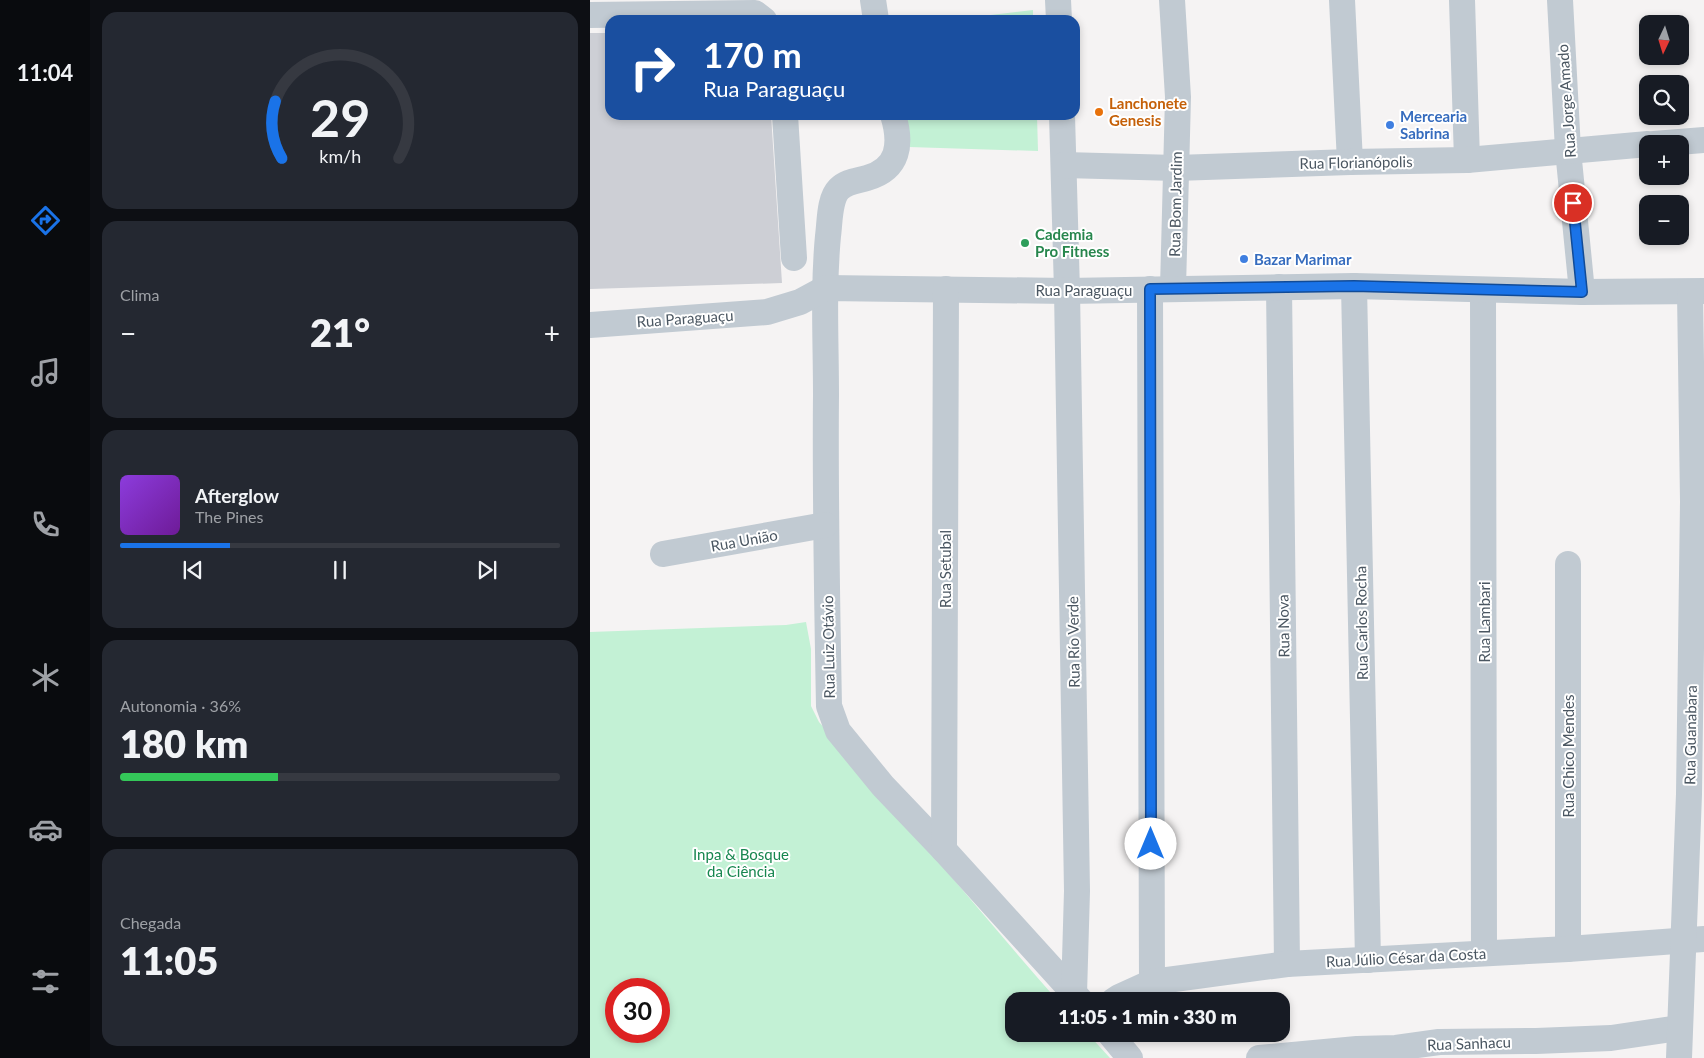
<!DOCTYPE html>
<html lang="pt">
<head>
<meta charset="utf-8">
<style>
	body { margin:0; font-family:Lato,sans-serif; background:#242831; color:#f1f3f6; height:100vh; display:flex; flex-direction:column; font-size:19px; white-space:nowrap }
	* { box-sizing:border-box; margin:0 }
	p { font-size:16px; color:#9ea1a6 }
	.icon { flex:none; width:28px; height:28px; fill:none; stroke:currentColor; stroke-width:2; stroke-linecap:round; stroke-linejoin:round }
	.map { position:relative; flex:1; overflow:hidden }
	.details { display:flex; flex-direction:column; gap:12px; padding:12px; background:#0d0f14; width:500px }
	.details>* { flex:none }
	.top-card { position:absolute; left:15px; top:15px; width:475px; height:105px; border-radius:15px; box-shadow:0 2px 8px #0003; background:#1a4fa0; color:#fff; overflow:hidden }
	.needle { width:32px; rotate:184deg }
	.tools { position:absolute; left:1049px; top:15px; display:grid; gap:10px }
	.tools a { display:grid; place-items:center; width:50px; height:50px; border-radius:10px; background:#171b24; box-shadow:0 2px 8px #0003; font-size:25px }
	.speed { position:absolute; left:15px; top:978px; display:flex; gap:10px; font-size:25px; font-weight:700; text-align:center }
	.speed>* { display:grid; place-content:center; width:65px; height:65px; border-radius:50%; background:#171b24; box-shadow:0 2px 8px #0003; line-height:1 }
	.speed .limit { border:8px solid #d22; background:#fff; color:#111 }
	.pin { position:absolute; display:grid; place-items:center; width:42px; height:42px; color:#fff; margin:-21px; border:2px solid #fff; border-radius:50%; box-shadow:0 1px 5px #0007 }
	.me { position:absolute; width:55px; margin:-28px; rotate:0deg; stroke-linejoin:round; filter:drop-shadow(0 0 4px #0008) }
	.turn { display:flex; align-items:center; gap:18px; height:105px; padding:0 15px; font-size:22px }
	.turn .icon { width:65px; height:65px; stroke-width:2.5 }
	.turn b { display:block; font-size:35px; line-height:42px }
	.big { font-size:38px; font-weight:800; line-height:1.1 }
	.details .card { flex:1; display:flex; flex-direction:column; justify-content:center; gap:8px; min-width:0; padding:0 18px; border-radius:15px; background:#242831 }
	.details .dial { align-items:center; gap:0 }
	.dial svg { height:130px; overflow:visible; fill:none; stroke:#363941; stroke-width:7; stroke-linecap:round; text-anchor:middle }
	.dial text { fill:#f1f3f6; stroke:none }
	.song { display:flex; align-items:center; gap:15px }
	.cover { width:60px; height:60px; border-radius:8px; background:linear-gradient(135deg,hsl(270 70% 55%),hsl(280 70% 35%)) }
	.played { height:5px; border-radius:2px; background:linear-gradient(90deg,#1a73e8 25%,#363941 25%) }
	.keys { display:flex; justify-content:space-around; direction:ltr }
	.heat { display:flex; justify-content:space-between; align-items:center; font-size:28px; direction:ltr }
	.charge { height:8px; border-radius:4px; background:linear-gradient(90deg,#34c759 36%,#363941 0) }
	.trip { position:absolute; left:415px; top:992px; width:285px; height:50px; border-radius:15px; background:#171b24; box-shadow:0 2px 8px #0003; font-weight:800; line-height:50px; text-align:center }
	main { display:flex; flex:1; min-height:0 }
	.tab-bar { display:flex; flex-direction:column; width:90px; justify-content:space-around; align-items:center; background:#090b0e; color:#9ea1a6 }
	.tab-bar .icon { width:35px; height:35px }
	.tab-bar .current { color:#1a73e8 }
	.tab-bar b { font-size:22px; color:#f1f3f6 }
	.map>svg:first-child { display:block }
</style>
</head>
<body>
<main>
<nav class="tab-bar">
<b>11:04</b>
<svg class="icon current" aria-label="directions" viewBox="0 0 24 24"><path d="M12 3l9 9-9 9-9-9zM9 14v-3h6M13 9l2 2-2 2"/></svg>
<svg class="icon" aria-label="music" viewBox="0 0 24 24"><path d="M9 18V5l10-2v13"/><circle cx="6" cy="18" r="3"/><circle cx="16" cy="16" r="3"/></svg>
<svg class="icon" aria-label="phone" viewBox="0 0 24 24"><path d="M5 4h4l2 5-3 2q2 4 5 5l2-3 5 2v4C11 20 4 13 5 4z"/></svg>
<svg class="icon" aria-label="climate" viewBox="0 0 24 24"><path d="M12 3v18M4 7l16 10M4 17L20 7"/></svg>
<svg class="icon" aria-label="car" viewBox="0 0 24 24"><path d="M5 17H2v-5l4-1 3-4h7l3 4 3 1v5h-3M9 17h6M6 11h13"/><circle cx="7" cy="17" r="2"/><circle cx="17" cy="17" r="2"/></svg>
<svg class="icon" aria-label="filters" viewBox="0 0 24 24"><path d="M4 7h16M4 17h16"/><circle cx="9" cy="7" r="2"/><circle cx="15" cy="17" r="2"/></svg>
</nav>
<section class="details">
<div class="card dial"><svg viewBox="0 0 100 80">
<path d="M14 69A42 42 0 1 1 86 69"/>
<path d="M14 69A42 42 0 0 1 10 34" stroke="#1a73e8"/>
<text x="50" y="56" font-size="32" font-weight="700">29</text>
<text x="50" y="72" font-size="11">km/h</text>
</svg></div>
<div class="card"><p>Clima</p>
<div class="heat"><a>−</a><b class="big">21°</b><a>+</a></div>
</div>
<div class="card">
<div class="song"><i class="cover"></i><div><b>Afterglow</b><p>The Pines</p></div></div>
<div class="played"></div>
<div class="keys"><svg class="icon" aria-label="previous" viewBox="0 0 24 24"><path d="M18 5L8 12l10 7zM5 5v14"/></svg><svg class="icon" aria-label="pause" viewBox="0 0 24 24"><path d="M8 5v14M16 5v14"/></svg><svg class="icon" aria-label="next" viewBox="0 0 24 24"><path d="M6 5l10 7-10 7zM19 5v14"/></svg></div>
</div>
<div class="card"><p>Autonomia · 36%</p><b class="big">180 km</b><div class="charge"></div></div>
<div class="card"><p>Chegada</p><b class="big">11:05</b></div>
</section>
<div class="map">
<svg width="1114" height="1058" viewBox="0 0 1114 1058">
	<rect width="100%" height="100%" fill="#f5f3f3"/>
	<g fill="#c3f1d5" fill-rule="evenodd">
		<polygon points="443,10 443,20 359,20"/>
		<polygon points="315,115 447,115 448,151 319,147"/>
		<path d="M216 622 221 649V706L229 722C310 814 387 909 468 1001H424V1034H498L520 1058H0V632L196 625ZM26 989H69V1031H26Z"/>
	</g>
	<polygon fill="#cdcfd5" points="0,33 20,33 20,115 181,115 192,283 0,289"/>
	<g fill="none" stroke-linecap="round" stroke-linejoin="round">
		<g stroke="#c1cad2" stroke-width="26">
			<polyline points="283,0 286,20"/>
			<polyline points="468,0 469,20"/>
			<polyline points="582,0 588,97 583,288"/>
			<polyline points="752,0 760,162"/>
			<polyline points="872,0 877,160"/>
			<polyline points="970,0 978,150 992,292"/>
			<polyline points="0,15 165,13 174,20"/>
			<polyline points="195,115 204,258"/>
			<path d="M303 115C312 144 309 169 277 178 267 181 257 181 249 189 239 199 240 222 238 236 233 289 236 342 236 395 235 499 237 602 239 706L248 731 293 786 354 850 491 1001"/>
			<polyline points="472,115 477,291 487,891 484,994"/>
			<polyline points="1064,144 1114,140"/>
			<polyline points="474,165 586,168 760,162 877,160 1058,144"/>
			<polyline points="764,286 778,960"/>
			<polyline points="689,287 697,964"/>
			<polyline points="560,289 562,982"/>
			<polyline points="893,291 894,953"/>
			<polyline points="0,325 177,312 210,302 236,288 477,291 764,286 992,292 1114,291"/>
			<polyline points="73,554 235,525"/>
			<polyline points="354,850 356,289"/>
			<polyline points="978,949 978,564"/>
			<polyline points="523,1001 529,997 562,982 697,964 978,949 1114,939"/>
			<polyline points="520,1034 540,1058"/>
			<polyline points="669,1058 767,1049 806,1048 849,1042 946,1041 1021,1038 1089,1028"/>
			<polyline points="1089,1058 1099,794 1103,502 1100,292"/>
		</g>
	</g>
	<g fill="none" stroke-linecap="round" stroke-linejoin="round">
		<defs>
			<polyline id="route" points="561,844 560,289 764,286 992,292 983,203"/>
		</defs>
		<use href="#route" stroke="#114b97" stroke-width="12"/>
		<use href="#route" stroke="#1a73e8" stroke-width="9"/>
	</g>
	<circle fill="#e8710a" stroke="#fff" stroke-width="2" cx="509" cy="112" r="5"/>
	<g fill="#3f7fe0" stroke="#fff" stroke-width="2">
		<circle cx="800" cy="125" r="5"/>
		<circle cx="654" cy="259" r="5"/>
	</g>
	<circle fill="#2e9e5b" stroke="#fff" stroke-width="2" cx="435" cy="243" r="5"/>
	<g text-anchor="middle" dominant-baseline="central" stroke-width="4" stroke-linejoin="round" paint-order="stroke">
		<g font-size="15" fill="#4a5661" stroke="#fff">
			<text transform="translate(976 101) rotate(-94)">Rua Jorge Amado</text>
			<text transform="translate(766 162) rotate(-1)">Rua Florianópolis</text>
			<text transform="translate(585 204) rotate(-89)">Rua Bom Jardim</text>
			<text x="494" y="290">Rua Paraguaçu</text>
			<text transform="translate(95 318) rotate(-4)">Rua Paraguaçu</text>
			<text transform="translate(154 540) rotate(-10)">Rua União</text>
			<text transform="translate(355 569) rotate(-90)">Rua Setubal</text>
			<text transform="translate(894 622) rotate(-90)">Rua Lambari</text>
			<text transform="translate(771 623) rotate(-91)">Rua Carlos Rocha</text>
			<text transform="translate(693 626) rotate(-91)">Rua Nova</text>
			<text transform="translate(483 642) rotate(-91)">Rua Río Verde</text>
			<text transform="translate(238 647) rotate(-91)">Rua Luiz Otávio</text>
			<text transform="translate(1100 735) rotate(-89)">Rua Guanabara</text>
			<text transform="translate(978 756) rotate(-90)">Rua Chico Mendes</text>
			<text transform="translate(816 957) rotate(-3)">Rua Júlio César da Costa</text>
			<text transform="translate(879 1043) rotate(-2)">Rua Sanhacu</text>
		</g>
		<g font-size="15" font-weight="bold" fill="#c56008" stroke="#fff" text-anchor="start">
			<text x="519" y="103">Lanchonete<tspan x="519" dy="17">Genesis</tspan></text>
		</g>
		<g font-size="15" font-weight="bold" fill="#366cbe" stroke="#fff" text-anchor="start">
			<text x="810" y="116">Mercearia<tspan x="810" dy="17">Sabrina</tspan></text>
			<text x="664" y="259">Bazar Marimar</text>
		</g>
		<g font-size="15" font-weight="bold" fill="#27864d" stroke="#fff" text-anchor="start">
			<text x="445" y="234">Cademia<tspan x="445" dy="17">Pro Fitness</tspan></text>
		</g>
		<g font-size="15" fill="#17864f" stroke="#fff">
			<text x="151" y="854">Inpa &amp; Bosque<tspan x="151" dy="17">da Ciência</tspan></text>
		</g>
	</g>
</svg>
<div class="tools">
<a><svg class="needle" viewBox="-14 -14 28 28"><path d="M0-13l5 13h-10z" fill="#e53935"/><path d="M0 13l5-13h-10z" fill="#9ea1a6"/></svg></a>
<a><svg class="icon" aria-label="search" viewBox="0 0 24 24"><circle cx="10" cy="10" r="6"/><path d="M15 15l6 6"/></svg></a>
<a>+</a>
<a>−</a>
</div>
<div class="speed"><div class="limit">30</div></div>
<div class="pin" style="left:983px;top:203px;background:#d93025"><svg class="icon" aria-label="arrive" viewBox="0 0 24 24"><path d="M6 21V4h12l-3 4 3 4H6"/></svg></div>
<svg class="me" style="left:561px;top:844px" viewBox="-20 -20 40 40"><circle r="19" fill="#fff"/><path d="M0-13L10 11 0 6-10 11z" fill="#1a73e8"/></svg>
<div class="trip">11:05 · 1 min · 330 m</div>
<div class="top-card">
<div class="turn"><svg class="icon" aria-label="right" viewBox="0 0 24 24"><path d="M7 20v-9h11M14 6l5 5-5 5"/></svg><div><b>170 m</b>Rua Paraguaçu</div></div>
</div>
</div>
</main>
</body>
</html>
